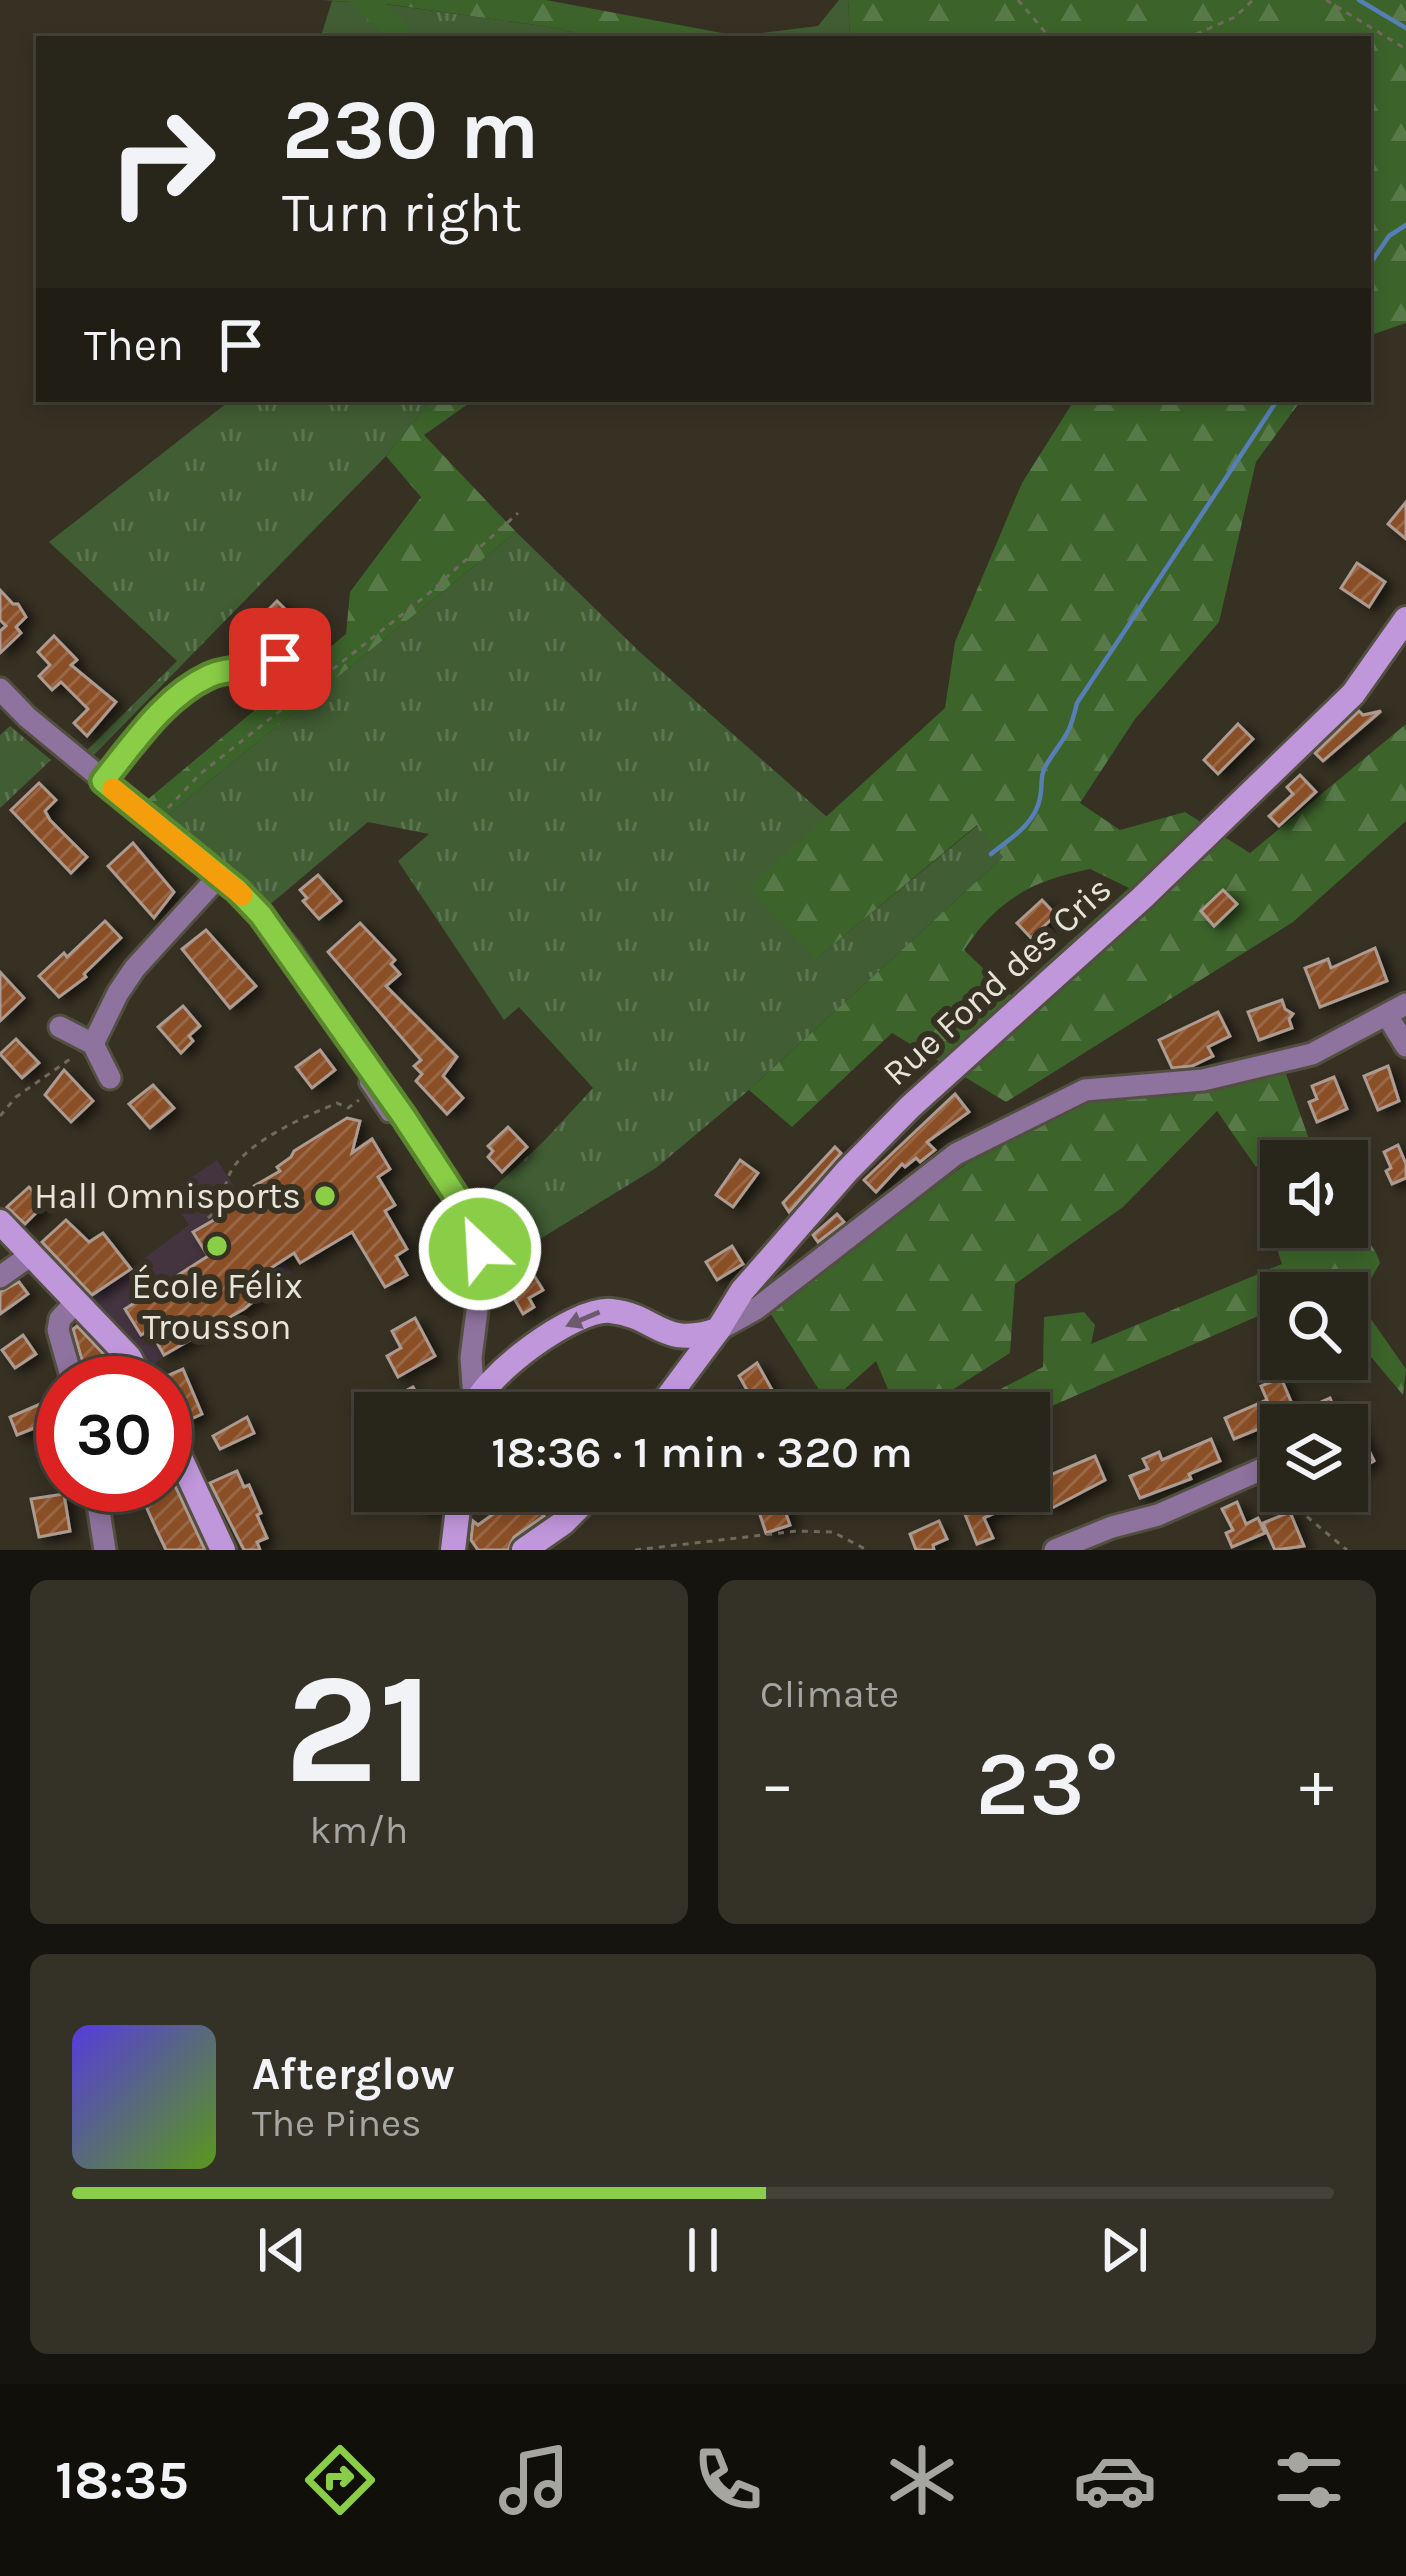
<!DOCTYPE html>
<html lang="en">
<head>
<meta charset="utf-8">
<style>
	body { margin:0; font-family:Karla,sans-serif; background:#343127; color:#f1f3f6; height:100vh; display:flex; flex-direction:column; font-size:45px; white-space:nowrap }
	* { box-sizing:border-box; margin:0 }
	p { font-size:39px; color:#a5a5a2 }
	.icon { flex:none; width:66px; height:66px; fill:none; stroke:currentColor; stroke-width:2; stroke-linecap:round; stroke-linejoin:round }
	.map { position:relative; height:1550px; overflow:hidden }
	.drawer { display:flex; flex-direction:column; gap:30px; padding:30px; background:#16140e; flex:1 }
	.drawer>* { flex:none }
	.guide { position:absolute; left:36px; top:36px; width:1335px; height:366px; border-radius:0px; box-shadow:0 6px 18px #0003,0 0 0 3px #444239; background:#28251a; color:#f1f3f6; overflow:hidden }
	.tools { position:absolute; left:1260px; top:1140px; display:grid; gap:24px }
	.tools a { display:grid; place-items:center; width:108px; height:108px; border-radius:0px; background:#28251a; box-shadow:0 6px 18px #0003,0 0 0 3px #444239; font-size:60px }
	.speed { position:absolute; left:36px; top:1356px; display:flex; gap:24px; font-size:60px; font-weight:700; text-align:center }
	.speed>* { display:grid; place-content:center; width:156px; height:156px; border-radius:50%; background:#28251a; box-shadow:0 6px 18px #0003,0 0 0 3px #444239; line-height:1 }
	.speed .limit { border:18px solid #d22; background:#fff; color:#111 }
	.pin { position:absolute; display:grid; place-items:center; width:102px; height:102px; color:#fff; margin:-51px; border-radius:24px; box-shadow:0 6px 18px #0006 }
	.me { position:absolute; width:132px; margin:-66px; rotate:335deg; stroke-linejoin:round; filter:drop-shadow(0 0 9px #0008) }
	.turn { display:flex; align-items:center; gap:42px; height:252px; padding:0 48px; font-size:54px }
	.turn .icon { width:156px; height:156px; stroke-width:2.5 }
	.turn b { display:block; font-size:84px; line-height:102px }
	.then { display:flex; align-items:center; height:114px; padding:0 48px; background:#0003; gap:24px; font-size:45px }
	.big { font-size:90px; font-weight:600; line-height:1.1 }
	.drawer .tile { flex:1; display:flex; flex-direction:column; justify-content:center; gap:18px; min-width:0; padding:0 42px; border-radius:18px; background:#343127 }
	.drawer .dial { align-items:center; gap:0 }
	.dial b { font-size:156px; line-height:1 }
	.song { display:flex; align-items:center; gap:36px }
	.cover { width:144px; height:144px; border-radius:18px; background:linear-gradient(135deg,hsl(250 70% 55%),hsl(90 70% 35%)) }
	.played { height:12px; border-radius:6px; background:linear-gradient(90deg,#8ace47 55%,#444239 55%) }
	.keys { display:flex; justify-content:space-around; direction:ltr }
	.heat { display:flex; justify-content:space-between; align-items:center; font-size:66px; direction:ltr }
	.drawer .tiles { flex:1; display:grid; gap:30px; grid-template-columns:1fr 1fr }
	.tile:last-child { grid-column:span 2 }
	.trip { position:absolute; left:354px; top:1392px; width:696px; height:120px; border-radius:0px; background:#28251a; box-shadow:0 6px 18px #0003,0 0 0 3px #444239; font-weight:600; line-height:120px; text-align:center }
	.tab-bar { display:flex; height:192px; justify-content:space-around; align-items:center; background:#100f0a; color:#a5a5a2 }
	.tab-bar .icon { width:84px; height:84px }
	.tab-bar .on { color:#8ace47 }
	.tab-bar b { font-size:54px; color:#f1f3f6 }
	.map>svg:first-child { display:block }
</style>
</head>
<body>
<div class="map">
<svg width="1406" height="1550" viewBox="0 0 1406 1550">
	<defs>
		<pattern id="grass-tufts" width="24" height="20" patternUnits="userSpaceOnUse" patternTransform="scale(3)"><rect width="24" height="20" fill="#415d34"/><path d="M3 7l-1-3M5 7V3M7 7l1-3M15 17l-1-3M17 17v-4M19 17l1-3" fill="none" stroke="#5c7451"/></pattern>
		<pattern id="forest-firs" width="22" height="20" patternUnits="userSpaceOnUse" patternTransform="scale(3)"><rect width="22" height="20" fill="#3c632a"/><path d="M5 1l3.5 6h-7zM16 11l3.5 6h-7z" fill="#587948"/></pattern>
		<pattern id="cemetery-stones" width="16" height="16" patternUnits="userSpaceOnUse" patternTransform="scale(3)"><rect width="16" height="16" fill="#415d34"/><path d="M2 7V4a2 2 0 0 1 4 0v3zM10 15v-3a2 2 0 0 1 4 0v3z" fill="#5c7451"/></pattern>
		<pattern id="building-hatch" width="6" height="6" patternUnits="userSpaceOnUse" patternTransform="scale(3)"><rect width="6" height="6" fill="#8a4f27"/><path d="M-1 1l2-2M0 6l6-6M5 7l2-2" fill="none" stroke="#9a6846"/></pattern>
		<filter id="shadow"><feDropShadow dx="7" dy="4" stdDeviation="6" flood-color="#0009"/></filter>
	</defs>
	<rect width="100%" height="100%" fill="#363123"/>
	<polygon fill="#44343f" points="217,1160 295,1279 149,1367 89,1299 189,1225 167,1194"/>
	<g fill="url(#grass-tufts)">
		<polygon points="839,0 848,0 850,39 754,39 745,35 818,26"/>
		<polygon points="332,1 353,2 385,39 320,39"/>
		<polygon points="384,4 550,27 601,39 418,39"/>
		<polygon points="232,399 432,399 386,456 90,759 82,755 177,661 49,542"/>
		<polygon points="516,532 642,654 827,817 749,888 817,958 978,825 1003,857 749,1090 656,1168 499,1264 474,1206 544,1141 593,1088 519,1007 504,1020 398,861 429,834 368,822 267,907 164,818"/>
		<polygon points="10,726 51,760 0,808 0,735"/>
	</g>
	<g fill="url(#forest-firs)" fill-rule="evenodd">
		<polygon points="322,0 546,0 754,39 601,39 550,27 386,4 418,39 385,39 352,2"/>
		<polygon points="848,0 1406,0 1406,323 1368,336 1368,39 850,39"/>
		<polygon points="432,399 475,399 424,435 516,532 164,818 147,800 346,634 350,592 421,497 386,456"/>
		<path d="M1075 399H1302L1256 462 1219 622 1135 719 1080 803 1120 830 1185 812 1250 853 1406 724V821L1293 922 1006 1102 892 1033 792 1127 749 1090 1003 857 977 825 816 959 748 888 945 708 955 642 1022 483ZM1090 869 1129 888 1011 995 964 950C998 899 1031 881 1090 869Z"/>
		<polygon points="1285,1071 1310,1142 1256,1167 1217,1111 1123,1207 1015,1284 1010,1353 916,1413 898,1413 876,1361 828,1404 767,1308 976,1157 1098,1096"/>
		<path d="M1347 1211C1356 1239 1372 1236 1380 1263L1366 1287 1352 1292 1406 1369 1403 1395 1347 1328V1293H1281V1306L1029 1416V1413H993L983 1398 1043 1367 1044 1317 1084 1312 1095 1325 1091 1344 1282 1264 1273 1237 1281 1217V1227H1347Z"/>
	</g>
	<polygon fill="url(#cemetery-stones)" points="529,1491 583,1491 549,1522 526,1494"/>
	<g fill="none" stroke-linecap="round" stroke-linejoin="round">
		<g stroke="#567fb6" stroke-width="4.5">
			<polyline points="1359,0 1406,28"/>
			<polyline points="1368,267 1389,236 1406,225"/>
			<path d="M991 854C1011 838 1035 824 1040 798 1043 784 1039 775 1048 762 1065 735 1069 737 1077 703L1278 399"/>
		</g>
	</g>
	<g fill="url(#building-hatch)" stroke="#ad9b91" stroke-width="3" filter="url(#shadow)">
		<polygon points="1406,502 1406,539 1388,524"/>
		<polygon points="1357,563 1385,582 1369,607 1341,588"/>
		<polygon points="0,590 13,604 18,604 26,617 16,627 21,633 0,653 0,631 6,626 0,620"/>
		<polygon points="277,601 311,635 289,657 255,623"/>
		<polygon points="54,636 77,660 71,665 116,702 87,736 74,723 88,709 61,682 52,690 39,676 50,665 38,652"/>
		<polygon points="1359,711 1363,715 1381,711 1323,761 1315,753"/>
		<polygon points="1238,724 1253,739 1218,774 1204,760"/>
		<polygon points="1300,775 1316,792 1279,826 1269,816 1293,794 1287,787"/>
		<polygon points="39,783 56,800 45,811 50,820 87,857 71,873 11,810"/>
		<polygon points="133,843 174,892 154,918 108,866"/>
		<polygon points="318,875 341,901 319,919 303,901 307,898 300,890"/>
		<polygon points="1223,890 1237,904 1214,926 1201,911"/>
		<polygon points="1042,900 1056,915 1031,938 1017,923"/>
		<polygon points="105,921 121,938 84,974 86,977 59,997 39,976 64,953 67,957"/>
		<polygon points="360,923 395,960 391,964 400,974 386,986 457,1057 443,1076 463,1098 447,1114 416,1081 422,1074 414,1066 421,1060 328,952"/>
		<polygon points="206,930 256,986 230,1008 182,949"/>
		<polygon points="1375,948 1387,981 1320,1007 1305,968 1328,959 1331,968"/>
		<polygon points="0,972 24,998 0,1021"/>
		<polygon points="1282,1000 1285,1009 1293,1014 1289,1019 1292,1028 1259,1040 1248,1012"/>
		<polygon points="183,1006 200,1026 189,1036 193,1041 181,1053 158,1027"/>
		<polygon points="1218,1012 1230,1036 1208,1047 1213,1056 1192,1066 1172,1068 1159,1040"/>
		<polygon points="16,1039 39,1063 22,1078 0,1054"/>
		<polygon points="320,1050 335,1070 312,1088 296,1067"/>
		<polygon points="1388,1066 1399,1101 1378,1110 1364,1076"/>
		<polygon points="64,1070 93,1101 71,1122 45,1095"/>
		<polygon points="1334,1077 1347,1109 1317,1122 1309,1102 1317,1099 1312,1086"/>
		<polygon points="153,1085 174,1108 150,1128 129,1104"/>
		<polygon points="955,1094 969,1112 927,1142 935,1150 920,1162 916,1158 905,1167 902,1164 876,1192 864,1180"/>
		<polygon points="347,1118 360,1121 352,1153 372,1139 390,1169 378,1177 395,1205 385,1211 407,1249 396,1256 407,1275 385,1287 352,1232 300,1263 294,1253 260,1275 266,1291 244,1309 164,1355 150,1330 141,1335 125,1309 208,1256 193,1232 259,1194 254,1186 280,1171 277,1167 291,1157 294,1151"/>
		<polygon points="508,1127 527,1147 502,1172 488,1157 493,1151 488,1146"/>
		<polygon points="1398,1145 1406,1164 1406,1178 1392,1184 1386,1171 1391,1168 1384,1152"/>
		<polygon points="835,1147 841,1153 789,1212 783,1203"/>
		<polygon points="740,1160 758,1173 733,1207 716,1195"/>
		<polygon points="29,1187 45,1204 25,1224 7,1207"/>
		<polygon points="837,1214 844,1222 818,1242 813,1235"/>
		<polygon points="66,1220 89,1242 103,1233 131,1269 92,1295 42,1242"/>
		<polygon points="732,1246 743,1264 717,1280 706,1262"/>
		<polygon points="535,1277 543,1290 529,1298 534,1307 523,1314 510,1291"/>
		<polygon points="19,1282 28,1294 0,1314 0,1292"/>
		<polygon points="415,1318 435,1356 398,1377 387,1356 401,1348 392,1331"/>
		<polygon points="77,1326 116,1367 124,1383 92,1383 87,1377 73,1329"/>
		<polygon points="23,1335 36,1354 15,1368 2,1350"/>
		<polygon points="757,1363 785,1413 760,1413 739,1376"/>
		<polygon points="183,1369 202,1414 182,1423 162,1378"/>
		<polygon points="1281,1378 1296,1413 1330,1398 1336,1412 1348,1407 1374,1461 1347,1476 1347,1425 1268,1425 1234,1439 1225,1418 1267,1400 1261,1386"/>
		<polygon points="413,1387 427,1413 387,1413 382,1403"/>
		<polygon points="47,1401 55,1420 17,1435 10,1417"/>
		<polygon points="247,1417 254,1433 220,1449 213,1436"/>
		<polygon points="1211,1439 1220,1461 1189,1474 1191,1479 1140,1498 1130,1476 1148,1469 1143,1459 1159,1452 1162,1460"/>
		<polygon points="1095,1456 1105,1480 1052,1508 1049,1501 1028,1508 1025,1500 984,1518 993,1538 977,1544 962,1507 1000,1491 1029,1491 1029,1484"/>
		<polygon points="165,1464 205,1550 166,1550 157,1531 145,1504 158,1499 152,1485 165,1485"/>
		<polygon points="237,1471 244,1487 249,1485 261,1513 257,1515 267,1538 257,1542 260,1550 244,1550 210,1483"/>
		<polygon points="421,1491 441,1491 440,1510 420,1509"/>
		<polygon points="489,1491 524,1491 544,1516 514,1537 508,1550 478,1550 471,1540 473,1521 478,1525 503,1507"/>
		<polygon points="64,1494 70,1531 39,1537 31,1499"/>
		<polygon points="779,1494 790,1525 766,1533 758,1509 769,1505 767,1498"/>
		<polygon points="1237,1502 1246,1524 1258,1518 1265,1533 1232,1547 1226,1533 1233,1530 1222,1509"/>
		<polygon points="1290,1512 1304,1546 1275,1550 1263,1523"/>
		<polygon points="939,1521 947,1539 933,1545 934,1550 916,1550 910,1534"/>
	</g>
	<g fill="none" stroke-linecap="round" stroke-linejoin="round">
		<defs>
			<g id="lane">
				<path d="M103 780C133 744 164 698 206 677 230 665 258 675 280 659"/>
				<polyline points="368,1072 365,1083 387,1116 401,1117"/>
			</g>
			<g id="street">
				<polyline points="0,689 27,717 237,890 261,915 290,950 471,1219 480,1249 481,1279 471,1358 474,1400"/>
				<polyline points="1388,1017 1406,1046"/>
				<polyline points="60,1027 93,1044 110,1078"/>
				<polyline points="93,1044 118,993 135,968 219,876"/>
				<polyline points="0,1277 31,1255"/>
				<polyline points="718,1330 756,1309 956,1154 1085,1090 1203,1080 1312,1054 1406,1004"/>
				<polyline points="73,1383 58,1330 60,1319 76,1302"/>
				<polyline points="95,1485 105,1550"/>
				<polyline points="1055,1550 1112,1527 1158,1515 1278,1462"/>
			</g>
			<g id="secondary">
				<polyline points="0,1222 129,1357 143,1383"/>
				<path d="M471 1413C480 1378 574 1307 611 1311 658 1316 661 1349 718 1330"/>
				<polyline points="656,1413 718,1330 742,1291 847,1171 910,1107 1142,898 1353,694 1406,619"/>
				<polyline points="165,1425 223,1550"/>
				<polyline points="453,1550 460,1491"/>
				<polyline points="524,1550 563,1523 595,1491"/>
			</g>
		</defs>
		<use href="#lane" stroke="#524e40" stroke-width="16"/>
		<use href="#street" stroke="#524e40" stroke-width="27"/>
		<use href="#secondary" stroke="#524e40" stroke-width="30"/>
		<g stroke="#6f6a5e" stroke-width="3" stroke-dasharray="6 6" stroke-linecap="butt">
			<polyline points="1018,0 1051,39"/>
			<polyline points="1326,0 1406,49"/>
			<polyline points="1185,39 1235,17 1253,0"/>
			<polyline points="168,808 200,774 428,594 518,513"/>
			<polyline points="0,1116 16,1097 73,1057"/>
			<path d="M208 1218C227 1203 221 1186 233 1168 251 1140 306 1116 337 1103L348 1108 359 1100"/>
			<polyline points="1270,1486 1347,1550"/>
			<polyline points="635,1550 797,1531 833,1532 867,1550"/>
		</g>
		<use href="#lane" stroke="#8d739e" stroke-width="10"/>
		<use href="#street" stroke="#8d739e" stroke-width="21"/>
		<use href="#secondary" stroke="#c197dc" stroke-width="24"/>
	</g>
	<defs><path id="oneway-solid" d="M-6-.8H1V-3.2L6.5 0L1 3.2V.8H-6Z" transform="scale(3)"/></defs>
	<use fill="#6e5a6d" href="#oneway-solid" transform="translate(583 1319) rotate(157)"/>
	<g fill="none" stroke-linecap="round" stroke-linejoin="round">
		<defs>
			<path id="route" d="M280 659C259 674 233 665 209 676 165 696 133 744 103 781L237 890 261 915 404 1117 471 1219 480 1249"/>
		</defs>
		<use href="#route" stroke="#5a862e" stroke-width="30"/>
		<use href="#route" stroke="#8ace47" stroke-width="21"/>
		<polyline stroke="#f59e0b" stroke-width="21" points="113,789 242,895"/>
	</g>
	<g fill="#8ace47" stroke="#363123" stroke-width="4.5">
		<circle cx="325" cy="1196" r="12"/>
		<circle cx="217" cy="1246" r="12"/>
	</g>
	<g text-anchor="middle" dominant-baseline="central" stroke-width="12" stroke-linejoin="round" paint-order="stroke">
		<g font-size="36" fill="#e7e4da" stroke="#363123">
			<text transform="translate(997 981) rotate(-42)">Rue Fond des Cris</text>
		</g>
		<g font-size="36" fill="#e7e4da" stroke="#363123" text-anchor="end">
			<text x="301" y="1196">Hall Omnisports</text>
			<text x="217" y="1286" text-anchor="middle">École Félix<tspan x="217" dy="41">Trousson</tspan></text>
		</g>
	</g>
</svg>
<div class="tools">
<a><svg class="icon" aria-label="sound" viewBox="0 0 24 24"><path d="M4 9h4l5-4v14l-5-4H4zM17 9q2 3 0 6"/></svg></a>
<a><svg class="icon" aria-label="search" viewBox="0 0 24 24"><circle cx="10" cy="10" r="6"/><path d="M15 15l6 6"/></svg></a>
<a><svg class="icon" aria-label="layers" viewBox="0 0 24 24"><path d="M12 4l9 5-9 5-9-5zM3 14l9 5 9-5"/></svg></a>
</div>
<div class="speed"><div class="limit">30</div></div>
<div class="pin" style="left:280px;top:659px;background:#d93025"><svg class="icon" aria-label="arrive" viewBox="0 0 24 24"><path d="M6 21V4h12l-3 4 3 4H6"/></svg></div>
<svg class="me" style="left:480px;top:1249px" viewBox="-20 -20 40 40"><circle r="17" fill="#8ace47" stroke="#fff" stroke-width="3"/><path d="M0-11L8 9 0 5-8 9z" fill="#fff"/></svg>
<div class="trip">18:36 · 1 min · 320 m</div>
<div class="guide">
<div class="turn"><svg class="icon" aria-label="right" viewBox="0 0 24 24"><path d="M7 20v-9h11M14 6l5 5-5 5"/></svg><div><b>230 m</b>Turn right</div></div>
<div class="then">Then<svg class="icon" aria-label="arrive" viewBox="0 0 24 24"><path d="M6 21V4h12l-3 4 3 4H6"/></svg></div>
</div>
</div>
<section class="drawer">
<div class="tiles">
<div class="tile dial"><b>21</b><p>km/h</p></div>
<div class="tile"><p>Climate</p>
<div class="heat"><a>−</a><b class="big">23°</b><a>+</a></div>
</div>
<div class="tile">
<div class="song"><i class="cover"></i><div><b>Afterglow</b><p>The Pines</p></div></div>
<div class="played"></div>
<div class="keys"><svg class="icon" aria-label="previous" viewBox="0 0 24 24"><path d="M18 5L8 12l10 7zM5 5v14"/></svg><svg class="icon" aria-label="pause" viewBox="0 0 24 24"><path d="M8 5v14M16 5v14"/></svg><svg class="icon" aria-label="next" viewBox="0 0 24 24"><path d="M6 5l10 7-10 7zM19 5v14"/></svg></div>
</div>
</div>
</section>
<nav class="tab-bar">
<b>18:35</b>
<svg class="icon on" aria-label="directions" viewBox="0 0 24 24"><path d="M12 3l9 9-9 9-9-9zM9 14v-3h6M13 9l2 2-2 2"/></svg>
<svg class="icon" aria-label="music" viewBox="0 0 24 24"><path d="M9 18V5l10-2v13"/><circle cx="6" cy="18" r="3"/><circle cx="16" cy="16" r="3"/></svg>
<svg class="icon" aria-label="phone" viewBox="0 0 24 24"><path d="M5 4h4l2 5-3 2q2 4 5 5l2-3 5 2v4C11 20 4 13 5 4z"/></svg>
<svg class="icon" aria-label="climate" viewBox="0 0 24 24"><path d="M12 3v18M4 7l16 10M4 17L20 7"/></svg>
<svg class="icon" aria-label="car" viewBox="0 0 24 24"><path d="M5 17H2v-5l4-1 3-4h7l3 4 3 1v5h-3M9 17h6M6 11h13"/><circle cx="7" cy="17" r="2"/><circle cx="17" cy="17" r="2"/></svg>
<svg class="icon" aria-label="filters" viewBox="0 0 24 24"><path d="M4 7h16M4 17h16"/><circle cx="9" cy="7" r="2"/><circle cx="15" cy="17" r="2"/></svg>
</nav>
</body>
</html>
